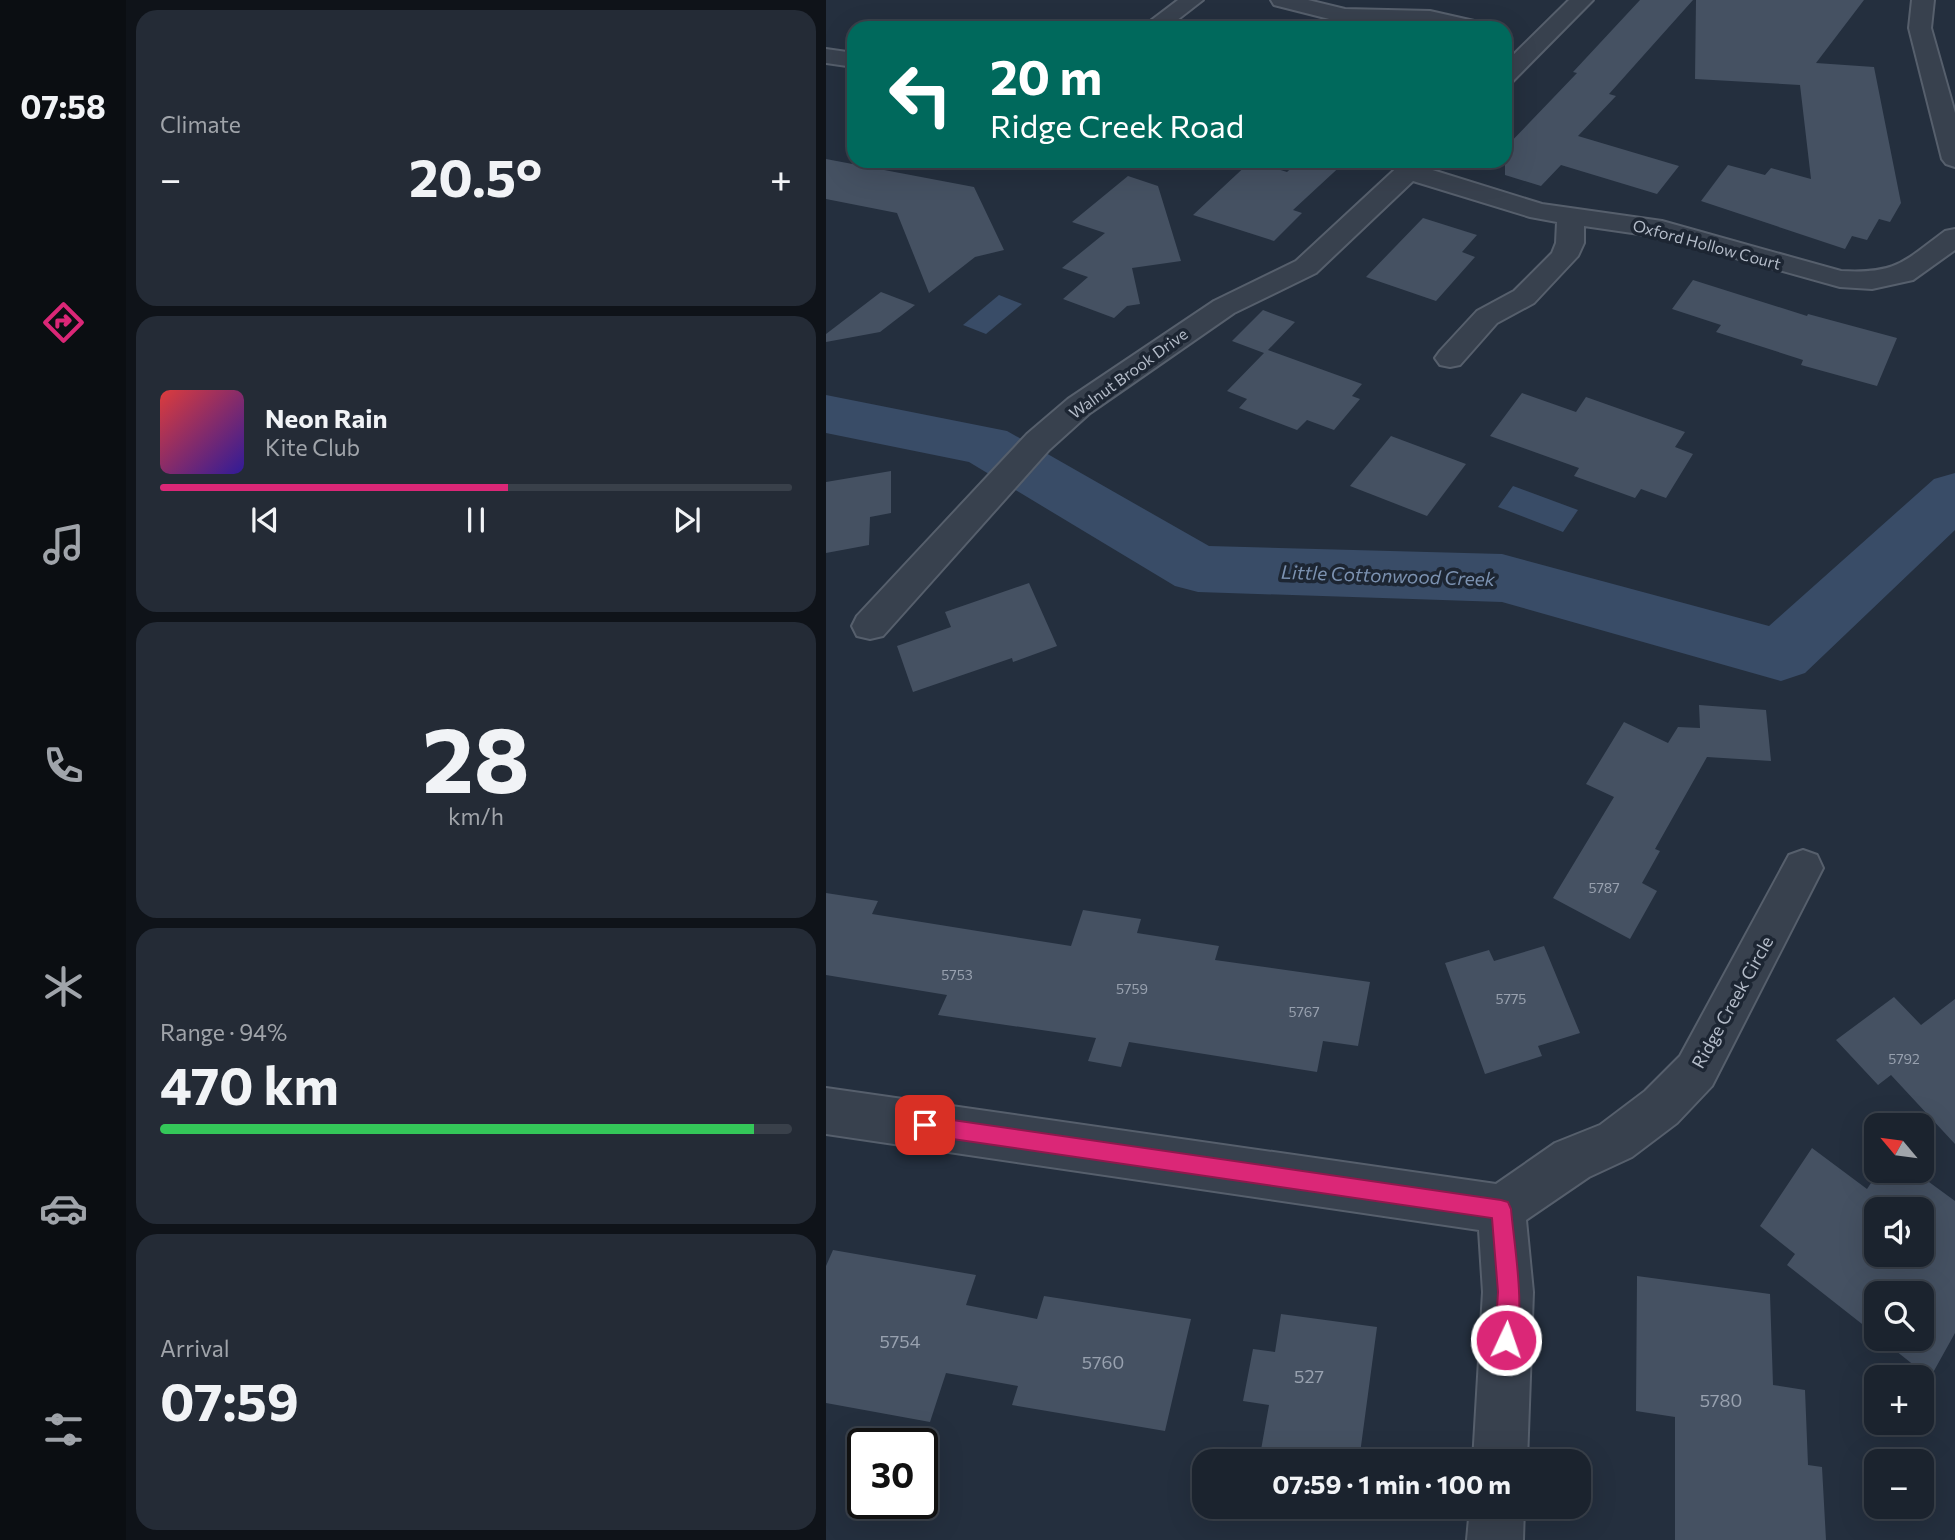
<!DOCTYPE html>
<html lang="en">
<head>
<meta charset="utf-8">
<style>
	body { margin:0; font-family:Commissioner,sans-serif; background:#242b36; color:#f1f3f6; height:100vh; display:flex; flex-direction:column; font-size:26px; white-space:nowrap }
	* { box-sizing:border-box; margin:0 }
	p { font-size:23px; color:#a0a4aa }
	.icon { flex:none; width:38px; height:38px; fill:none; stroke:currentColor; stroke-width:2; stroke-linecap:round; stroke-linejoin:round }
	.map { position:relative; flex:1; overflow:hidden }
	.panel { display:flex; flex-direction:column; gap:10px; padding:10px; background:#0f1319; width:700px }
	.panel>* { flex:none }
	.hud { position:absolute; left:21px; top:21px; width:665px; height:147px; border-radius:21px; box-shadow:0 7px 28px #0002,0 0 0 2px #39404a; background:#00695c; color:#fff; overflow:hidden }
	.needle { width:46px; rotate:299deg }
	.tools { position:absolute; left:1038px; top:1113px; display:grid; gap:14px }
	.tools a { display:grid; place-items:center; width:70px; height:70px; border-radius:14px; background:#1b232e; box-shadow:0 7px 28px #0002,0 0 0 2px #39404a; font-size:35px }
	.speed { position:absolute; left:21px; top:1428px; display:flex; gap:14px; font-size:35px; font-weight:700; text-align:center }
	.speed>* { display:grid; place-content:center; width:91px; height:91px; border-radius:50%; background:#1b232e; box-shadow:0 7px 28px #0002,0 0 0 2px #39404a; line-height:1 }
	.speed .limit { border:4px solid #111; border-radius:10px; background:#fff; color:#111 }
	.pin { position:absolute; display:grid; place-items:center; width:60px; height:60px; color:#fff; margin:-30px; border-radius:14px; box-shadow:0 4px 10px #0006 }
	.me { position:absolute; width:77px; margin:-38px; rotate:3deg; stroke-linejoin:round; filter:drop-shadow(0 0 5px #0008) }
	.turn { display:flex; align-items:center; gap:24px; height:147px; padding:0 28px; font-size:32px }
	.turn .icon { width:91px; height:91px; stroke-width:2.5 }
	.turn b { display:block; font-size:49px; line-height:60px }
	.big { font-size:52px; font-weight:700; line-height:1.1 }
	.panel .tile { flex:1; display:flex; flex-direction:column; justify-content:center; gap:10px; min-width:0; padding:0 24px; border-radius:21px; background:#242b36 }
	.panel .dial { align-items:center; gap:0 }
	.dial b { font-size:91px; line-height:1 }
	.song { display:flex; align-items:center; gap:21px }
	.cover { width:84px; height:84px; border-radius:10px; background:linear-gradient(135deg,hsl(0 70% 55%),hsl(250 70% 35%)) }
	.played { height:7px; border-radius:4px; background:linear-gradient(90deg,#db2777 55%,#39404a 55%) }
	.keys { display:flex; justify-content:space-around; direction:ltr }
	.heat { display:flex; justify-content:space-between; align-items:center; font-size:38px; direction:ltr }
	.charge { height:10px; border-radius:5px; background:linear-gradient(90deg,#34c759 94%,#39404a 0) }
	.trip { position:absolute; left:366px; top:1449px; width:399px; height:70px; border-radius:21px; background:#1b232e; box-shadow:0 7px 28px #0002,0 0 0 2px #39404a; font-weight:700; line-height:70px; text-align:center }
	main { display:flex; flex:1; min-height:0 }
	.dock { display:flex; flex-direction:column; width:126px; justify-content:space-around; align-items:center; background:#0b0e12; color:#a0a4aa }
	.dock .icon { width:49px; height:49px }
	.dock .on { color:#db2777 }
	.dock b { font-size:32px; color:#f1f3f6 }
	.map>svg:first-child { display:block }
</style>
</head>
<body>
<main>
<nav class="dock">
<b>07:58</b>
<svg class="icon on" aria-label="directions" viewBox="0 0 24 24"><path d="M12 3l9 9-9 9-9-9zM9 14v-3h6M13 9l2 2-2 2"/></svg>
<svg class="icon" aria-label="music" viewBox="0 0 24 24"><path d="M9 18V5l10-2v13"/><circle cx="6" cy="18" r="3"/><circle cx="16" cy="16" r="3"/></svg>
<svg class="icon" aria-label="phone" viewBox="0 0 24 24"><path d="M5 4h4l2 5-3 2q2 4 5 5l2-3 5 2v4C11 20 4 13 5 4z"/></svg>
<svg class="icon" aria-label="climate" viewBox="0 0 24 24"><path d="M12 3v18M4 7l16 10M4 17L20 7"/></svg>
<svg class="icon" aria-label="car" viewBox="0 0 24 24"><path d="M5 17H2v-5l4-1 3-4h7l3 4 3 1v5h-3M9 17h6M6 11h13"/><circle cx="7" cy="17" r="2"/><circle cx="17" cy="17" r="2"/></svg>
<svg class="icon" aria-label="filters" viewBox="0 0 24 24"><path d="M4 7h16M4 17h16"/><circle cx="9" cy="7" r="2"/><circle cx="15" cy="17" r="2"/></svg>
</nav>
<section class="panel">
<div class="tile"><p>Climate</p>
<div class="heat"><a>−</a><b class="big">20.5°</b><a>+</a></div>
</div>
<div class="tile">
<div class="song"><i class="cover"></i><div><b>Neon Rain</b><p>Kite Club</p></div></div>
<div class="played"></div>
<div class="keys"><svg class="icon" aria-label="previous" viewBox="0 0 24 24"><path d="M18 5L8 12l10 7zM5 5v14"/></svg><svg class="icon" aria-label="pause" viewBox="0 0 24 24"><path d="M8 5v14M16 5v14"/></svg><svg class="icon" aria-label="next" viewBox="0 0 24 24"><path d="M6 5l10 7-10 7zM19 5v14"/></svg></div>
</div>
<div class="tile dial"><b>28</b><p>km/h</p></div>
<div class="tile"><p>Range · 94%</p><b class="big">470 km</b><div class="charge"></div></div>
<div class="tile"><p>Arrival</p><b class="big">07:59</b></div>
</section>
<div class="map">
<svg width="1129" height="1540" viewBox="0 0 1129 1540">
	<rect width="100%" height="100%" fill="#242f3e"/>
	<g fill="#394c67">
		<polygon points="173,295 196,304 160,334 137,325"/>
		<polygon points="687,486 752,510 737,532 672,507"/>
	</g>
	<g fill="none" stroke-linecap="round" stroke-linejoin="round">
		<polygon fill="#394c67" fill-rule="evenodd" points="0,395 181,431 383,546 676,554 943,626 1108,479 1129,473 1129,530 979,673 955,681 676,602 372,592 349,586 143,462 0,433"/>
	</g>
	<g fill="#455162" fill-rule="evenodd">
		<polygon points="814,0 867,0 783,94 790,96 752,136 853,166 831,194 735,165 715,186 679,175 679,148 751,73 747,72"/>
		<polygon points="870,0 1038,0 990,63 1048,67 1075,203 1064,222 1053,219 1041,240 1026,236 1019,249 875,201 902,165 939,175 945,168 985,179 974,85 869,79"/>
		<polygon points="0,159 148,187 178,250 149,257 103,293 71,213 0,199"/>
		<polygon points="425,161 461,172 473,161 520,161 467,210 476,213 448,241 367,215"/>
		<polygon points="302,176 332,186 355,261 306,268 314,304 301,306 288,318 237,299 262,277 236,268 279,233 246,222"/>
		<polygon points="597,218 651,235 636,252 649,257 610,301 540,277"/>
		<polygon points="867,280 981,316 982,314 1071,338 1051,386 975,365 977,360 890,332 895,325 846,309"/>
		<polygon points="55,292 89,305 54,332 0,342 0,334"/>
		<polygon points="437,310 469,322 442,350 536,384 526,396 534,399 508,430 481,420 471,430 413,408 421,399 401,391 438,353 406,341"/>
		<polygon points="696,393 750,412 760,397 859,432 849,447 867,454 840,498 815,489 809,498 748,476 753,468 664,436"/>
		<polygon points="565,436 640,464 601,516 524,486"/>
		<polygon points="65,471 65,513 44,517 43,545 0,553 0,482"/>
		<polygon points="203,583 231,646 187,662 186,658 87,692 71,646 125,627 119,612"/>
		<polygon points="873,705 940,710 945,761 881,757 829,849 834,851 816,883 831,891 804,939 727,898 788,797 760,784 798,722 842,743 852,727 874,728"/>
		<polygon points="0,893 52,901 46,914 245,946 257,910 315,919 311,933 393,946 389,960 544,982 532,1046 497,1041 491,1072 303,1042 295,1067 262,1061 270,1038 112,1015 121,995 0,975"/>
		<polygon points="718,946 754,1033 712,1046 716,1056 659,1074 619,963 663,950 668,961"/>
		<polygon points="1068,997 1095,1025 1129,999 1129,1144 1065,1075 1052,1085 1010,1040"/>
		<path d="M986 1148 1041 1189 1053 1171H1088L1129 1201V1333L1104 1378 1055 1339H1096V1293H1050V1335L961 1265 969 1254 934 1226ZM1050 1209H1096V1255H1050Z"/>
		<polygon points="7,1250 150,1275 140,1305 211,1319 218,1296 365,1319 339,1431 186,1405 192,1386 120,1373 104,1422 0,1403 0,1266"/>
		<polygon points="811,1276 944,1294 947,1385 979,1390 982,1465 996,1467 1000,1540 849,1540 849,1417 810,1411"/>
		<polygon points="455,1314 551,1327 533,1461 433,1461 443,1405 417,1401 427,1349 449,1352"/>
	</g>
	<g fill="none" stroke-linecap="round" stroke-linejoin="round">
		<defs>
			<g id="minor">
				<polygon points="352,0 377,0 341,28 315,28"/>
				<polygon points="445,0 482,0 519,9 604,11 657,23 660,28 519,23 448,5"/>
				<polygon points="743,0 767,0 687,81 679,83 679,63"/>
				<polygon points="1086,0 1108,0 1105,28 1129,113 1129,167 1120,164 1116,159 1083,28"/>
				<polygon points="0,49 28,53 28,67 0,63"/>
				<path d="M578 161H606L600 168 716 204 836 221 1015 271C1071 274 1077 262 1119 231L1129 229V250L1087 280 1046 289 1014 287 834 237 758 226V243L752 256 708 303 671 323 634 365 624 367 614 365 609 358 614 351 651 311 688 291 726 253 730 243 731 222 704 217 587 181 490 273 408 313 264 413 223 450 57 636 44 639 31 636 26 626 31 616 201 434 242 399 388 301 470 261Z"/>
				<polygon points="977,850 991,855 997,868 886,1086 851,1123 806,1157 763,1177 700,1220 707,1292 701,1461 647,1461 657,1292 653,1230 0,1134 0,1088 670,1184 729,1143 774,1125 819,1091 854,1056 963,855"/>
				<polygon points="644,1507 698,1507 697,1540 641,1540"/>
			</g>
		</defs>
		<use href="#minor" stroke="#565f6c" stroke-width="4"/>
		<use href="#minor" fill="#38414e" fill-rule="evenodd"/>
	</g>
	<path fill="#db2777" stroke="#8e194d" stroke-width="2" d="M99 1116 675 1200 682 1202 685 1209C688 1245 701 1315 687 1348L680 1351 672 1348 669 1340 672 1292 666 1218 99 1135 93 1132 90 1125 93 1119Z"/>
	<g text-anchor="middle" dominant-baseline="central" stroke-width="7" stroke-linejoin="round" paint-order="stroke">
		<g font-size="14" fill="#98a1af">
			<text x="778" y="887">5787</text>
			<text x="131" y="974">5753</text>
			<text x="306" y="988">5759</text>
			<text x="685" y="998">5775</text>
			<text x="478" y="1011">5767</text>
			<text x="1078" y="1058">5792</text>
		</g>
		<g font-size="16" fill="#b4bcc9" stroke="#1d2633">
			<text transform="translate(881 244) rotate(15)">Oxford Hollow Court</text>
			<text transform="translate(302 373) rotate(-36)">Walnut Brook Drive</text>
		</g>
		<g font-size="18" fill="#b4bcc9" stroke="#1d2633">
			<text transform="translate(906 1002) rotate(-61)">Ridge Creek Circle</text>
		</g>
		<g font-size="18" fill="#98a1af">
			<text x="74" y="1341">5754</text>
			<text x="277" y="1362">5760</text>
			<text x="483" y="1376">527</text>
			<text x="895" y="1400">5780</text>
		</g>
		<g font-size="19" font-style="italic" fill="#7c92b1" stroke="#1d2633">
			<text transform="translate(562 575) rotate(2)">Little Cottonwood Creek</text>
		</g>
	</g>
</svg>
<div class="tools">
<a><svg class="needle" viewBox="-14 -14 28 28"><path d="M0-13l5 13h-10z" fill="#e53935"/><path d="M0 13l5-13h-10z" fill="#a0a4aa"/></svg></a>
<a><svg class="icon" aria-label="sound" viewBox="0 0 24 24"><path d="M4 9h4l5-4v14l-5-4H4zM17 9q2 3 0 6"/></svg></a>
<a><svg class="icon" aria-label="search" viewBox="0 0 24 24"><circle cx="10" cy="10" r="6"/><path d="M15 15l6 6"/></svg></a>
<a>+</a>
<a>−</a>
</div>
<div class="speed"><div class="limit">30</div></div>
<div class="pin" style="left:99px;top:1125px;background:#d93025"><svg class="icon" aria-label="arrive" viewBox="0 0 24 24"><path d="M6 21V4h12l-3 4 3 4H6"/></svg></div>
<svg class="me" style="left:680px;top:1340px" viewBox="-20 -20 40 40"><circle r="17" fill="#db2777" stroke="#fff" stroke-width="3"/><path d="M0-11L8 9 0 5-8 9z" fill="#fff"/></svg>
<div class="trip">07:59 · 1 min · 100 m</div>
<div class="hud">
<div class="turn"><svg class="icon" aria-label="left" viewBox="0 0 24 24"><path d="M17 20v-9H6M10 6l-5 5 5 5"/></svg><div><b>20 m</b>Ridge Creek Road</div></div>
</div>
</div>
</main>
</body>
</html>
